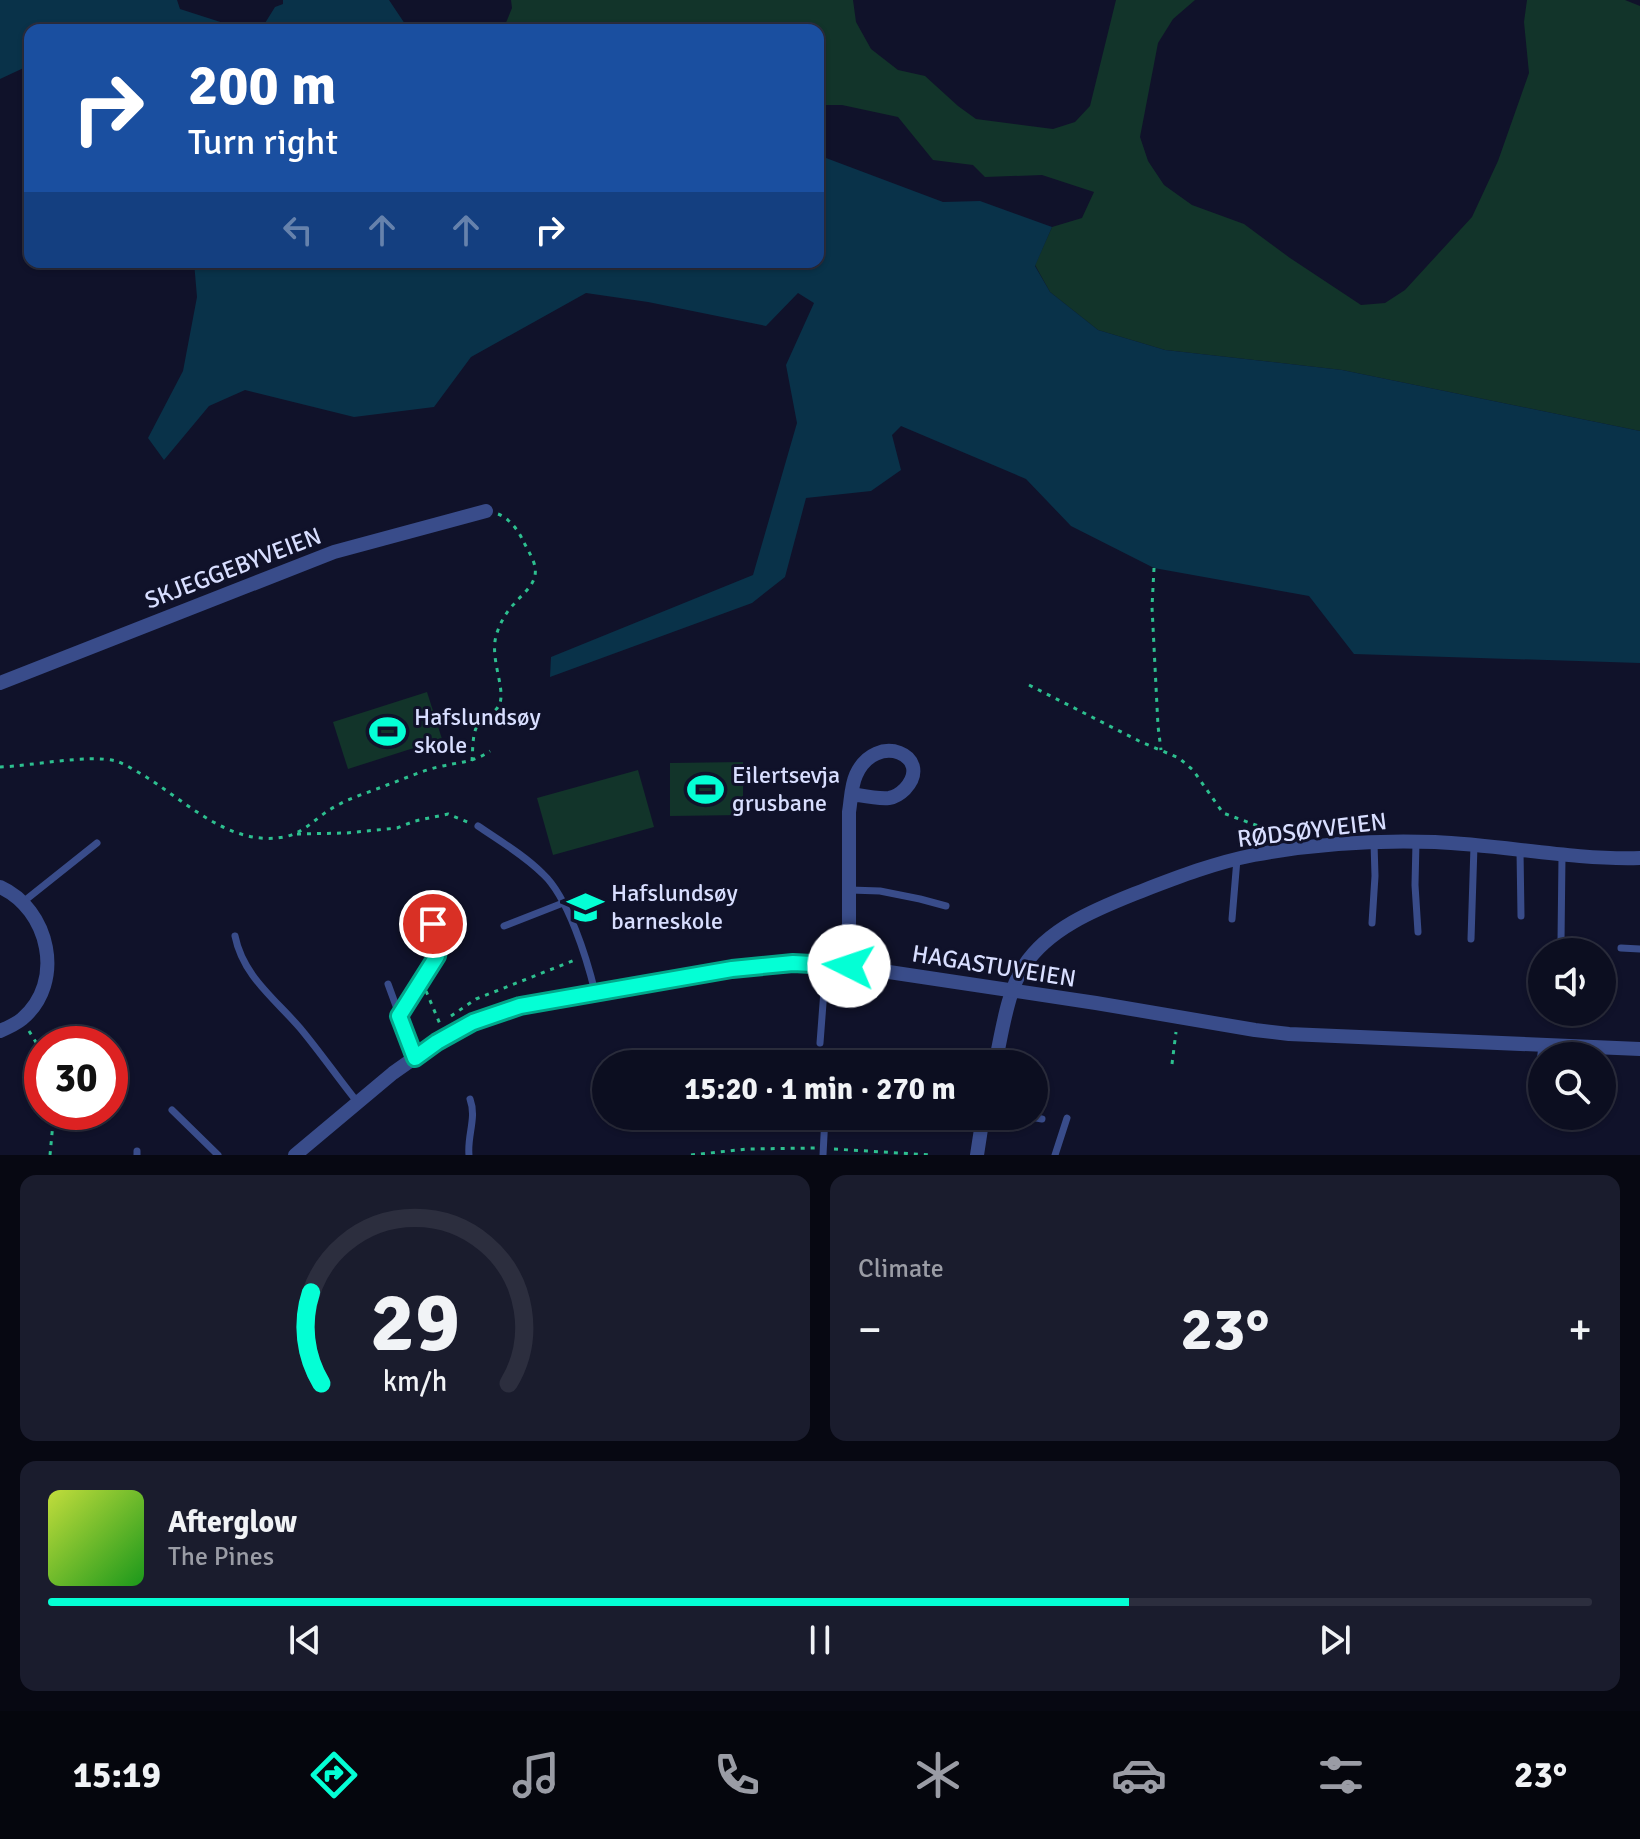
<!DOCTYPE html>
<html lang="en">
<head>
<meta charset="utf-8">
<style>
	body { margin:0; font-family:Signika,sans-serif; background:#1a1c2d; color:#f1f3f6; height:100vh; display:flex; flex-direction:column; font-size:30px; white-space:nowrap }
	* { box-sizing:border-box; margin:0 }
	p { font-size:26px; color:#9a9ca5 }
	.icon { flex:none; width:44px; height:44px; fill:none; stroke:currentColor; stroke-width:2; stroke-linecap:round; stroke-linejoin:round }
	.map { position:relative; height:1155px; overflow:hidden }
	.side { display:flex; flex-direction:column; gap:20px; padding:20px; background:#070812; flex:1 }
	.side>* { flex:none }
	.top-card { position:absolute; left:24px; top:24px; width:800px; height:244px; border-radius:16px; box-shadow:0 2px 6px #0004,0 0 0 2px #2c2e3e; background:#1a4fa0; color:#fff; overflow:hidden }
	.fabs { position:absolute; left:1528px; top:938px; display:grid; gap:16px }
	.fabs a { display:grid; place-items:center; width:88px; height:88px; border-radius:50%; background:#0c0e20; box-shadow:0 2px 6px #0004,0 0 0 2px #2c2e3e; font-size:40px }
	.speed { position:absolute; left:24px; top:1026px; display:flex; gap:16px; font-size:40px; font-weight:700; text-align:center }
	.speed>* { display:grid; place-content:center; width:104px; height:104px; border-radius:50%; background:#0c0e20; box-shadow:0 2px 6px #0004,0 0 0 2px #2c2e3e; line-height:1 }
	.speed .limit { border:12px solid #d22; background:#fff; color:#111 }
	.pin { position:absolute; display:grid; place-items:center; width:68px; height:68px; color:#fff; margin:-34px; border:4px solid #fff; border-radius:50%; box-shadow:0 2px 8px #0007 }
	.me { position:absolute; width:88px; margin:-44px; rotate:274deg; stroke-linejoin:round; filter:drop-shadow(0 0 6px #0008) }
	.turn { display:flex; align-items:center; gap:28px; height:168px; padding:0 32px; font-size:36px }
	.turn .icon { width:104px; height:104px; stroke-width:2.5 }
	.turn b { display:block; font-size:56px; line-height:68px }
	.lanes { display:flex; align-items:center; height:76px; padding:0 32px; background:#0003; justify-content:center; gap:40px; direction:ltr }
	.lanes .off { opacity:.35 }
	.big { font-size:60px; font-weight:700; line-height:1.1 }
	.side .tile { flex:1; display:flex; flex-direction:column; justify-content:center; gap:12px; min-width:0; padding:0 28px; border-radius:16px; background:#1a1c2d }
	.side .dial { align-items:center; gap:0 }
	.dial svg { height:208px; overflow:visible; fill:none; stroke:#2c2e3e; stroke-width:7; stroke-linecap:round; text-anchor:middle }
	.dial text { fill:#f1f3f6; stroke:none }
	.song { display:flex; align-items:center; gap:24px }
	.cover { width:96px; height:96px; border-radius:12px; background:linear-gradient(135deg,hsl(70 70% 55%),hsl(120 70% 35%)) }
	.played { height:8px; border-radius:4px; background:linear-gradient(90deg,#04ffd5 70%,#2c2e3e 70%) }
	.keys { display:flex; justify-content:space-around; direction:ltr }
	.heat { display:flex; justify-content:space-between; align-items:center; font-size:44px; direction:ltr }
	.side .tiles { flex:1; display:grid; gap:20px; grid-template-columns:1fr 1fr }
	.tile:last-child { grid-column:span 2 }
	.trip { position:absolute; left:592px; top:1050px; width:456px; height:80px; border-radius:40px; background:#0c0e20; box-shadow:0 2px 6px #0004,0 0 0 2px #2c2e3e; font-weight:700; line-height:80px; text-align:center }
	.tabs { display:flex; height:128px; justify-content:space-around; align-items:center; background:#05060d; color:#9a9ca5 }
	.tabs .icon { width:56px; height:56px }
	.tabs .on { color:#04ffd5 }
	.tabs b { font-size:36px; color:#f1f3f6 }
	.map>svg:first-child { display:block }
</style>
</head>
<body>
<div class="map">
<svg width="1640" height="1155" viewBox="0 0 1640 1155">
	<rect width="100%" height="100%" fill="#10122a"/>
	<g fill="#12342a">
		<polygon points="511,0 853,0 856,22 871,49 898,70 925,76 958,106 976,119 1053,129 1075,122 1090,106 1116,0 1195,0 1173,19 1158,43 1140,137 1148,161 1164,185 1192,205 1244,224 1290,258 1361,305 1385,303 1405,290 1472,217 1498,161 1529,73 1524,22 1527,0 1625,0 1640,6 1640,431 1342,370 1165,350 1098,330 1050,292 1035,265 1052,227 1082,218 1094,192 1042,175 985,177 973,165 933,160 898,117 842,105 818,105 818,30 503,30 512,8"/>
		<polygon points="427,692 442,739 348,769 333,722"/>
		<polygon points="743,762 743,815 670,816 670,763"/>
		<polygon points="638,770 654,827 553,855 537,798"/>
	</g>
	<g fill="#093249">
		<polygon points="0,0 177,0 180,9 239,28 262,28 275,7 283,4 283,0 389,0 409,30 30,30 30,65 0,79"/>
		<polygon points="818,155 943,202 980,201 1052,227 1035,266 1050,292 1098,330 1165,350 1342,370 1640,431 1640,663 1354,654 1309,596 1154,568 1071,526 1026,479 901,426 892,435 901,470 871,491 806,498 785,577 752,603 550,677 551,657 753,575 797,423 786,365 814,303 798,293 766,326 648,302 586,293 471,357 434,407 354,417 245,390 209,406 164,460 148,438 183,371 197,297 194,262 818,262"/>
	</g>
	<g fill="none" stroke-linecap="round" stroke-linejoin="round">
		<g stroke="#2dbf8f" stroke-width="3" stroke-dasharray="4 6" stroke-linecap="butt">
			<polyline points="1154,568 1152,607 1158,726 1161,750"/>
			<polyline points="1029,685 1141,742 1179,758 1193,770 1223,813 1261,827 1273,837"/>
			<path d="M472 761C473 749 472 734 478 724 484 716 496 714 500 703 505 687 490 659 496 636 499 625 506 612 514 604 525 591 540 582 534 563 531 555 527 548 523 541 519 531 509 518 498 514"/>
			<path d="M0 767C30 766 90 754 116 761 125 764 134 770 143 775 186 801 229 847 284 837 305 833 317 816 336 806 352 797 370 792 387 785 404 779 421 771 438 767 458 762 473 763 490 751"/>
			<polyline points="297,834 347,833 397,828 415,821 448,814 470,823"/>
			<polyline points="426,991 440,1024"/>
			<polyline points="451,1016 476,999 575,960"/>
			<polyline points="29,1031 42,1052"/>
			<polyline points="1172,1064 1176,1032"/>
			<polyline points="834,1149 930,1155"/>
			<polyline points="50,1155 54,1112"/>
			<polyline points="691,1155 747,1149 815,1148"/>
		</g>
		<g stroke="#394c8a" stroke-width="7">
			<path d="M478 826C500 841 524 855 543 874 568 897 587 959 595 992"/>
			<polyline points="1416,842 1415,885 1418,932"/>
			<polyline points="1520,851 1521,916"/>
			<polyline points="850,890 880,891 920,899 946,906"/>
			<polyline points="23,902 97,843"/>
			<polyline points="1232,919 1237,859"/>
			<polyline points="1372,923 1375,876 1374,843"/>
			<polyline points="504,926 563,903"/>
			<path d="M235 936C243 976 275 999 300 1028 320 1052 338 1078 358 1103"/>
			<polyline points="1471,939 1474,846"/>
			<polyline points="1561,941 1562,856"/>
			<polyline points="1621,948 1640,949"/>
			<polyline points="388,984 415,1058"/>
			<polyline points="399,1016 437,956 439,945 433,924"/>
			<polyline points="820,1043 826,964"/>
			<polyline points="1537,1091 1542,1045"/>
			<polyline points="172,1110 218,1155"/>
			<polyline points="1025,1116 1042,1119"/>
			<polyline points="137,1151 137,1155"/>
			<path d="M469 1155C467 1135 477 1118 470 1099"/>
			<polyline points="823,1155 825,1116"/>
			<polyline points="1055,1155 1067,1118"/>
		</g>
		<g stroke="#394c8a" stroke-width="14">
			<polyline points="0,683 334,552 486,511"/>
			<path d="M0 887C49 909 66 982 22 1019 16 1024 7 1028 0 1031"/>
			<path d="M849 966V812C851 800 851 786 856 775 876 730 935 756 905 789 900 794 896 797 889 798 877 799 864 796 852 794"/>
			<path d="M995 1064C1002 1033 1007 992 1024 966 1048 929 1094 910 1134 894 1173 879 1213 863 1254 855 1312 844 1377 840 1435 842 1504 845 1571 860 1640 858"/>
			<polyline points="295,1155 393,1073 437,1042 473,1022 520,1006 732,969 793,963 849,966 1096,1003 1255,1030 1289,1034 1640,1049"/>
			<polyline points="977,1155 983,1116"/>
		</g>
	</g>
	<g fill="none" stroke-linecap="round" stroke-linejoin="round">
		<defs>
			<polyline id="route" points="433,924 439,945 437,956 399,1016 415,1058 437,1042 473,1022 520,1006 732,969 793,963 849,966"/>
		</defs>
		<use href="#route" stroke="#03a68a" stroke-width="20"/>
		<use href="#route" stroke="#04ffd5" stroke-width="14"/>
	</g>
	<defs>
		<symbol id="stadium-bare" viewBox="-9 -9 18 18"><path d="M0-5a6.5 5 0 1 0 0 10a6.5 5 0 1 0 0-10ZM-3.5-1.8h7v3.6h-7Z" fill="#04ffd5" stroke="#10122a" stroke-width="2.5" paint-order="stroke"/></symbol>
		<symbol id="school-bare" viewBox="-9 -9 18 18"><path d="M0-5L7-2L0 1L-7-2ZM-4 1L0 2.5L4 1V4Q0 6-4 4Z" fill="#04ffd5" stroke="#10122a" stroke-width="2.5" paint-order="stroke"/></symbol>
	</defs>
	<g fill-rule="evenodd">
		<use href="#stadium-bare" x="362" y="706" width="51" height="51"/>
		<use href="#stadium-bare" x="680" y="764" width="51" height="51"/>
		<use href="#school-bare" x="560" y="882" width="51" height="51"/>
	</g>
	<g text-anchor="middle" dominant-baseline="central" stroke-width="6" stroke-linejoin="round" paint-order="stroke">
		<g font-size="24" fill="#d8deff" stroke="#10122a">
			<text transform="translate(233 568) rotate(-21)">SKJEGGEBYVEIEN</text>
			<text transform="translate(1312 830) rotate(-7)">RØDSØYVEIEN</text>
			<text transform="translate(994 966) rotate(9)">HAGASTUVEIEN</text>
		</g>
		<g font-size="24" fill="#d8deff" stroke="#10122a" text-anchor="start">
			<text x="414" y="717">Hafslundsøy<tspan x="414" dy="28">skole</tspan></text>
			<text x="732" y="775">Eilertsevja<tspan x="732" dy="28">grusbane</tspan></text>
			<text x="611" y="893">Hafslundsøy<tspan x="611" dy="28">barneskole</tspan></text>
		</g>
	</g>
</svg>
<div class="fabs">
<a><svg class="icon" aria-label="sound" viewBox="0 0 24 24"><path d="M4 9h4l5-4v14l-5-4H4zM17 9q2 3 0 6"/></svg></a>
<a><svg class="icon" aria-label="search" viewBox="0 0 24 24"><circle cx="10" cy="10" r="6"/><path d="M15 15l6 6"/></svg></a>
</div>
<div class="speed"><div class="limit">30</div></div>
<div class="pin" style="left:433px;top:924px;background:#d93025"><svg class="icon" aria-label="arrive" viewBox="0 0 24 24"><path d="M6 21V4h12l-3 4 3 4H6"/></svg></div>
<svg class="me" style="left:849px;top:966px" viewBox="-20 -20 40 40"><circle r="19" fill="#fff"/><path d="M0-13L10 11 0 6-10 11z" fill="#04ffd5"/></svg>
<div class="trip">15:20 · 1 min · 270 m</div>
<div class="top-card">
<div class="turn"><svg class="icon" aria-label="right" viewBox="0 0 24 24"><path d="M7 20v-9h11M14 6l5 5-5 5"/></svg><div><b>200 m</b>Turn right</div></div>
<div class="lanes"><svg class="icon off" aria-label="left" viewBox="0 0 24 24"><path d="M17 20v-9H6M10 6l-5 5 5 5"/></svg><svg class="icon off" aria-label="ahead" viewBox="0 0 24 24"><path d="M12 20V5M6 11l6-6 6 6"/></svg><svg class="icon off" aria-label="ahead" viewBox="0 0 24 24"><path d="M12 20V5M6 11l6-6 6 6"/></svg><svg class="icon" aria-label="right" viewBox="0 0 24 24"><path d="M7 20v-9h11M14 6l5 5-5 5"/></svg></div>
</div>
</div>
<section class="side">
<div class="tiles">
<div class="tile dial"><svg viewBox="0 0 100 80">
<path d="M14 69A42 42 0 1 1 86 69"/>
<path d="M14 69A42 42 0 0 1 10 34" stroke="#04ffd5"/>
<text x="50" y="56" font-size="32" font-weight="700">29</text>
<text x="50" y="72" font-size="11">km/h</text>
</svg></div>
<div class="tile"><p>Climate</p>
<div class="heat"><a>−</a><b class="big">23°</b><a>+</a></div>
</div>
<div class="tile">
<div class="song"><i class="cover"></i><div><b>Afterglow</b><p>The Pines</p></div></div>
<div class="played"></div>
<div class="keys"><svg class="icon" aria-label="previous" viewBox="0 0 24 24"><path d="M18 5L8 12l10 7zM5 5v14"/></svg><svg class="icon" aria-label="pause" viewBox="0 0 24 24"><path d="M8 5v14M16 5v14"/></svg><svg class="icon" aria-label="next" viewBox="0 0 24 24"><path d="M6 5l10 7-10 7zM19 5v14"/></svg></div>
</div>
</div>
</section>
<nav class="tabs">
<b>15:19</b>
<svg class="icon on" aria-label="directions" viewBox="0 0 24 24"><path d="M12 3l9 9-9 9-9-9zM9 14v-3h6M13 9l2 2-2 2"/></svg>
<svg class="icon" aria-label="music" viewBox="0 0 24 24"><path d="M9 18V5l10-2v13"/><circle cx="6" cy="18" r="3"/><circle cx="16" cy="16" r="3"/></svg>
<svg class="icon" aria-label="phone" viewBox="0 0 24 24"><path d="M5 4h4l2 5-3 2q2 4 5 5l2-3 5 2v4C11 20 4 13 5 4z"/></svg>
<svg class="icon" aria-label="climate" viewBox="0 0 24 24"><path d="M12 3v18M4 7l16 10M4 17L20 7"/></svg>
<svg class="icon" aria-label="car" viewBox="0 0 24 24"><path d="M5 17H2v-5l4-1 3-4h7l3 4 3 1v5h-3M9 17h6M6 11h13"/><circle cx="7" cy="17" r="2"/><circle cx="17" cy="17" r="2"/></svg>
<svg class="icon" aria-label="filters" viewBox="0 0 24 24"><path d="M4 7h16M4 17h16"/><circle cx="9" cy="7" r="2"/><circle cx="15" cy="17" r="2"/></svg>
<b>23°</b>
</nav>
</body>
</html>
